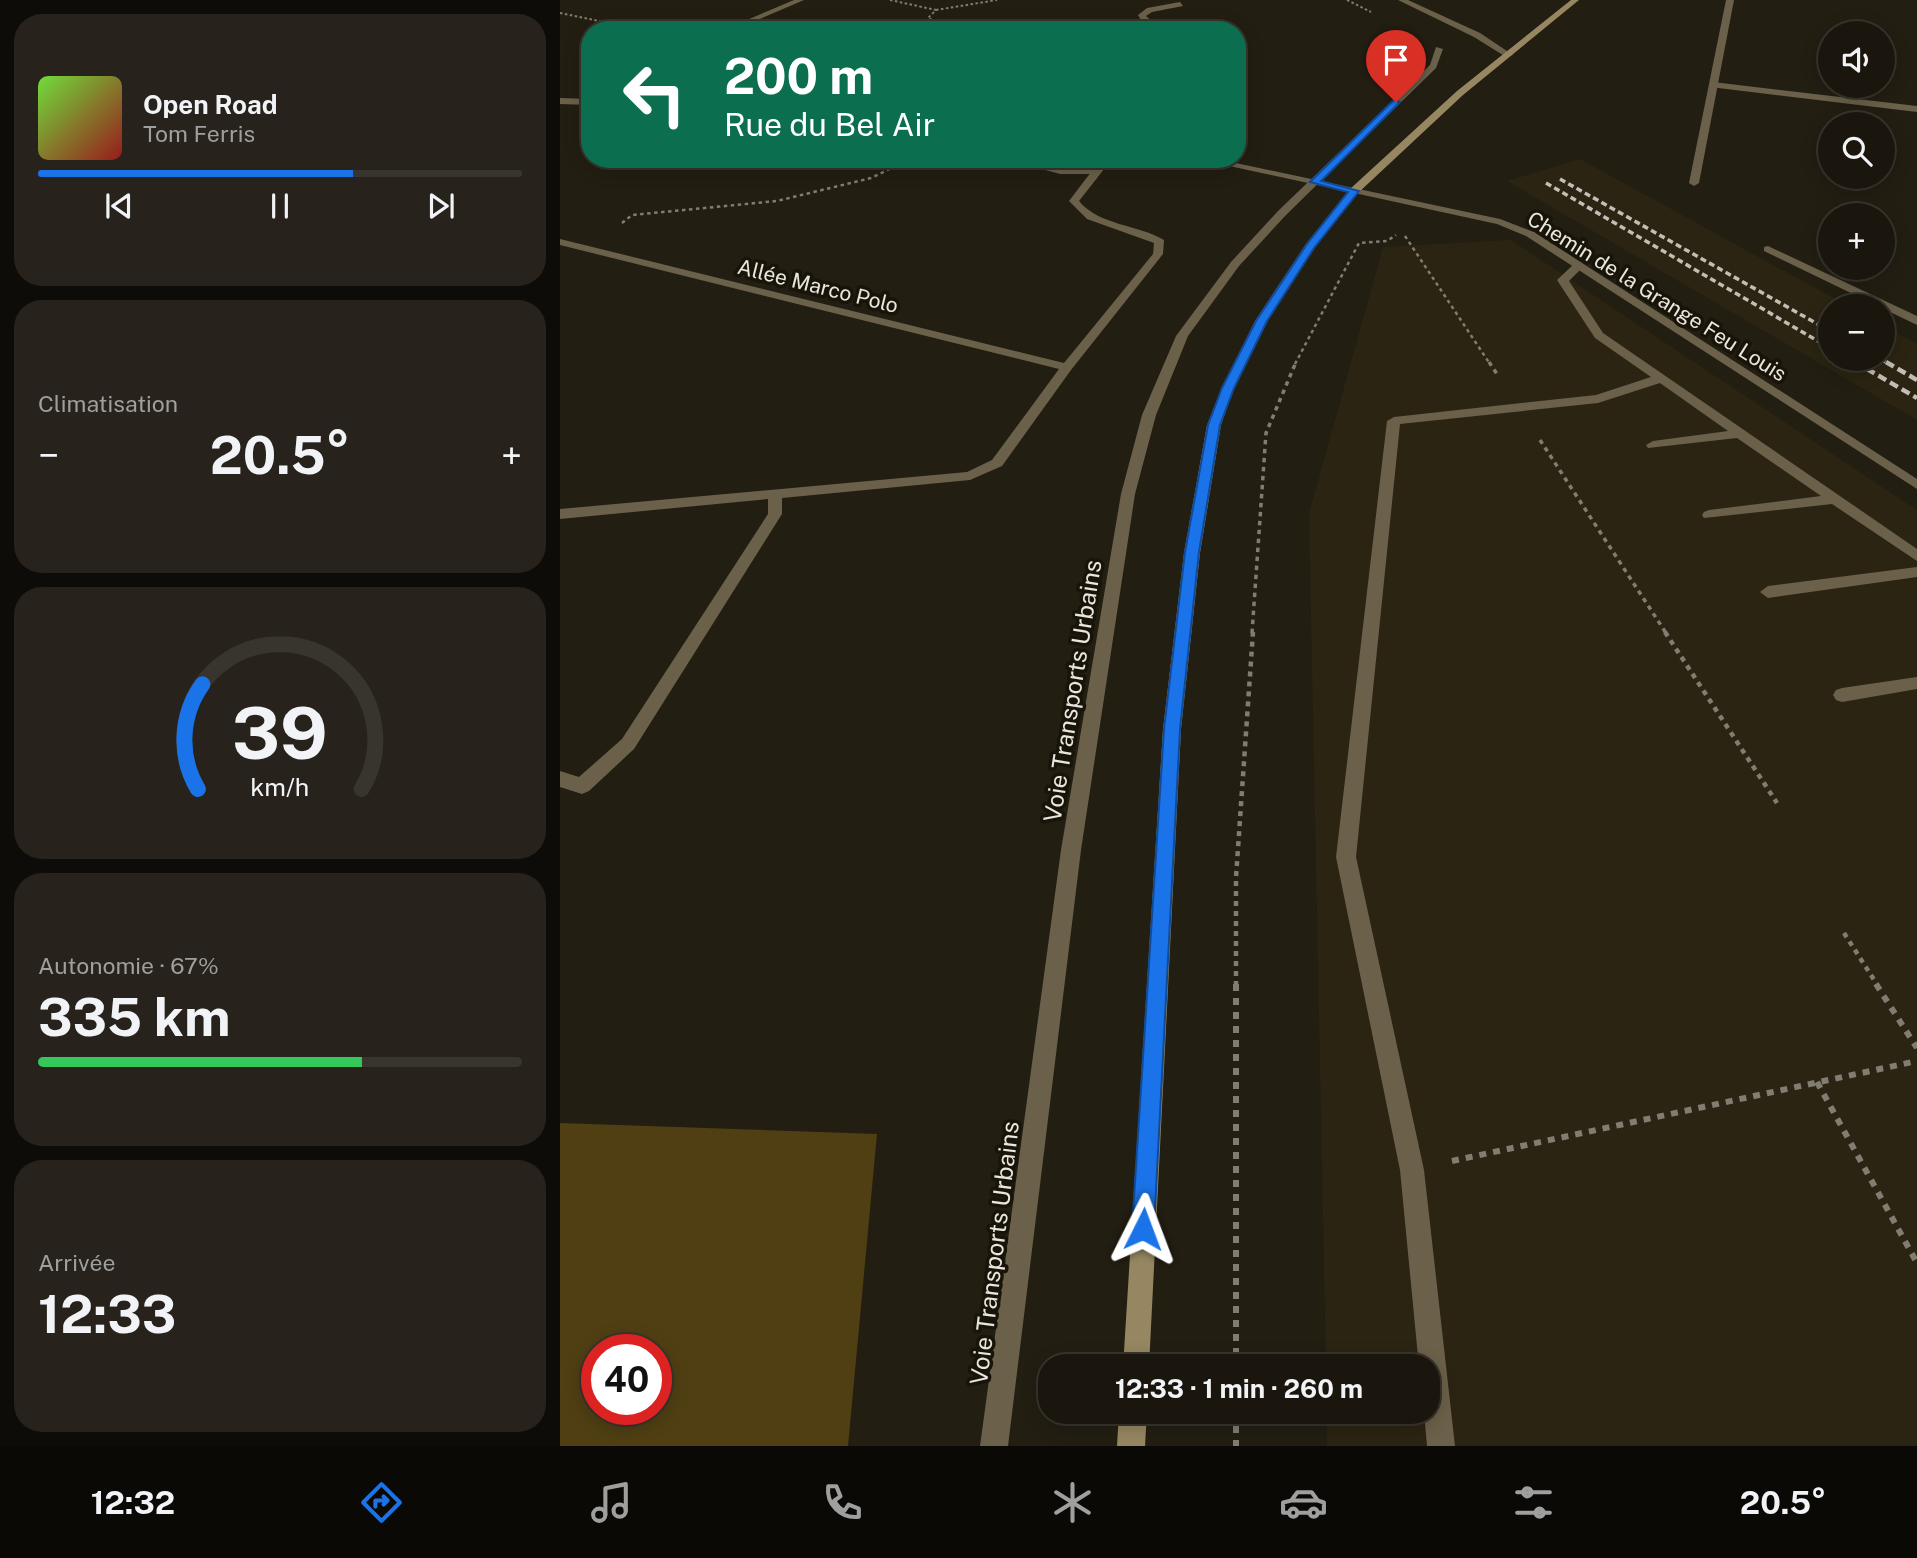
<!DOCTYPE html>
<html lang="fr">
<head>
<meta charset="utf-8">
<style>
	body { margin:0; font-family:"Public Sans",sans-serif; background:#27231c; color:#f1f3f6; height:100vh; display:flex; flex-direction:column; font-size:26px; white-space:nowrap }
	* { box-sizing:border-box; margin:0 }
	p { font-size:23px; color:#9f9f9e }
	.icon { flex:none; width:38px; height:38px; fill:none; stroke:currentColor; stroke-width:2; stroke-linecap:round; stroke-linejoin:round }
	.map { position:relative; flex:1; overflow:hidden }
	.panel { display:flex; flex-direction:column; gap:14px; padding:14px; background:#0e0c08; width:560px }
	.panel>* { flex:none }
	.banner { position:absolute; left:21px; top:21px; width:665px; height:147px; border-radius:28px; box-shadow:0 4px 18px #0003,0 0 0 2px #38352e; background:#0b6e4f; color:#fff; overflow:hidden }
	.controls { position:absolute; left:1258px; top:21px; display:grid; gap:14px }
	.controls a { display:grid; place-items:center; width:77px; height:77px; border-radius:50%; background:#1a160e; box-shadow:0 4px 18px #0003,0 0 0 2px #38352e; font-size:35px }
	.speed { position:absolute; left:21px; top:1334px; display:flex; gap:14px; font-size:35px; font-weight:700; text-align:center }
	.speed>* { display:grid; place-content:center; width:91px; height:91px; border-radius:50%; background:#1a160e; box-shadow:0 4px 18px #0003,0 0 0 2px #38352e; line-height:1 }
	.speed .limit { border:10px solid #d22; background:#fff; color:#111 }
	.pin { position:absolute; display:grid; place-items:center; width:60px; height:60px; color:#fff; margin:-72px -30px; border-radius:50% 50% 50% 0; rotate:-45deg; box-shadow:0 0 7px #0007 }
	.pin .icon { rotate:45deg }
	.me { position:absolute; width:77px; margin:-38px; rotate:3deg; stroke-linejoin:round; filter:drop-shadow(0 0 5px #0008) }
	.turn { display:flex; align-items:center; gap:24px; height:147px; padding:0 28px; font-size:32px }
	.turn .icon { width:91px; height:91px; stroke-width:2.5 }
	.turn b { display:block; font-size:49px; line-height:60px }
	.big { font-size:52px; font-weight:700; line-height:1.1 }
	.panel .tile { flex:1; display:flex; flex-direction:column; justify-content:center; gap:10px; min-width:0; padding:0 24px; border-radius:28px; background:#27231c }
	.panel .dial { align-items:center; gap:0 }
	.dial svg { height:182px; overflow:visible; fill:none; stroke:#38352e; stroke-width:7; stroke-linecap:round; text-anchor:middle }
	.dial text { fill:#f1f3f6; stroke:none }
	.song { display:flex; align-items:center; gap:21px }
	.cover { width:84px; height:84px; border-radius:10px; background:linear-gradient(135deg,hsl(100 70% 55%),hsl(0 70% 35%)) }
	.played { height:7px; border-radius:4px; background:linear-gradient(90deg,#1a73e8 65%,#38352e 65%) }
	.keys { display:flex; justify-content:space-around; direction:ltr }
	.heat { display:flex; justify-content:space-between; align-items:center; font-size:38px; direction:ltr }
	.charge { height:10px; border-radius:5px; background:linear-gradient(90deg,#34c759 67%,#38352e 0) }
	.trip { position:absolute; left:478px; top:1354px; width:402px; height:70px; border-radius:28px; background:#1a160e; box-shadow:0 4px 18px #0003,0 0 0 2px #38352e; font-weight:700; line-height:70px; text-align:center }
	.dock { display:flex; height:112px; justify-content:space-around; align-items:center; background:#0a0906; color:#9f9f9e }
	.dock .icon { width:49px; height:49px }
	.dock .current { color:#1a73e8 }
	.dock b { font-size:32px; color:#f1f3f6 }
	main { display:flex; flex:1; min-height:0 }
	.map>svg:first-child { display:block }
</style>
</head>
<body>
<main>
<section class="panel">
<div class="tile">
<div class="song"><i class="cover"></i><div><b>Open Road</b><p>Tom Ferris</p></div></div>
<div class="played"></div>
<div class="keys"><svg class="icon" aria-label="previous" viewBox="0 0 24 24"><path d="M18 5L8 12l10 7zM5 5v14"/></svg><svg class="icon" aria-label="pause" viewBox="0 0 24 24"><path d="M8 5v14M16 5v14"/></svg><svg class="icon" aria-label="next" viewBox="0 0 24 24"><path d="M6 5l10 7-10 7zM19 5v14"/></svg></div>
</div>
<div class="tile"><p>Climatisation</p>
<div class="heat"><a>−</a><b class="big">20.5°</b><a>+</a></div>
</div>
<div class="tile dial"><svg viewBox="0 0 100 80">
<path d="M14 69A42 42 0 1 1 86 69"/>
<path d="M14 69A42 42 0 0 1 16 23" stroke="#1a73e8"/>
<text x="50" y="56" font-size="32" font-weight="700">39</text>
<text x="50" y="72" font-size="11">km/h</text>
</svg></div>
<div class="tile"><p>Autonomie · 67%</p><b class="big">335 km</b><div class="charge"></div></div>
<div class="tile"><p>Arrivée</p><b class="big">12:33</b></div>
</section>
<div class="map">
<svg width="1357" height="1446" viewBox="0 0 1357 1446">
	<rect width="100%" height="100%" fill="#231e12"/>
	<g fill="#2b2412">
		<polygon points="1020,159 1288,306 1270,306 1270,359 1323,359 1323,325 1357,344 1357,420 947,181"/>
		<polygon points="951,240 1357,510 1357,1446 767,1446 767,1412 868,1412 868,1367 766,1367 749,514 823,247"/>
	</g>
	<path fill="#503f13" fill-rule="evenodd" d="M0 1123 317 1134 288 1446H0ZM37 1349H96V1409H37Z"/>
	<g fill="none" stroke-linecap="round" stroke-linejoin="round">
		<g stroke="#817d72" stroke-width="2" stroke-dasharray="2.5 2.5" stroke-linecap="butt">
			<path d="M330 0 376 10 368 18C384 26 403 21 419 30"/>
			<polyline points="787,0 811,12"/>
			<polyline points="376,10 437,0"/>
			<polyline points="0,13 83,30"/>
		</g>
		<g stroke="#817d72" stroke-width="2.5" stroke-dasharray="3.5 3.5" stroke-linecap="butt">
			<polyline points="62,223 72,215 217,201 311,178 350,159"/>
			<polyline points="845,236 930,364"/>
			<polyline points="735,364 799,243 827,241 836,235"/>
		</g>
		<g stroke="#817d72" stroke-width="3.5" stroke-dasharray="4.5 4.5" stroke-linecap="butt">
			<polyline points="929,362 937,374"/>
			<polyline points="980,440 1106,633"/>
			<polyline points="692,633 706,433 736,362"/>
		</g>
		<g stroke="#817d72" stroke-width="4.5" stroke-dasharray="5 5" stroke-linecap="butt">
			<polyline points="1105,632 1217,803"/>
			<polyline points="1284,933 1318,986"/>
			<polyline points="676,986 676,877 693,632"/>
		</g>
		<g stroke="#817d72" stroke-width="6" stroke-dasharray="7 7" stroke-linecap="butt">
			<polyline points="676,984 676,1367"/>
			<polyline points="1316,984 1357,1048"/>
			<polyline points="1257,1082 1357,1263"/>
			<polyline points="892,1161 1357,1061"/>
			<polyline points="676,1412 676,1446"/>
		</g>
		<g fill="#6b614a" fill-rule="evenodd">
			<path d="M620 2 623 6 592 12 586 16 602 30C590 30 583 25 578 15L587 8Z"/>
			<polygon points="876,47 883,49 876,68 726,215 679,266 628,336 596,415 575,494 521,850 448,1446 420,1446 501,850 561,494 582,415 616,336 671,262 718,211 870,65"/>
			<polygon points="677,63 682,63 683,65 677,67"/>
			<polygon points="1153,82 1357,106 1357,112 1150,87"/>
			<polygon points="445,159 463,159 500,168 535,168 540,171 535,174 500,174"/>
			<polygon points="1015,263 1025,265 1009,281 1043,333 1357,549 1357,561 1272,504 1144,518 1142,515 1144,512 1149,510 1261,496 1177,438 1088,448 1086,445 1093,441 1168,431 1100,383 1038,403 840,424 796,857 864,1170 895,1446 867,1446 864,1412 868,1412 868,1367 859,1367 840,1170 776,857 827,421 834,417 1036,395 1091,377 1035,338 997,280"/>
			<polygon points="1357,567 1357,577 1208,598 1200,592 1208,586"/>
			<polygon points="1357,677 1357,689 1282,702 1276,700 1273,695 1276,690 1282,688"/>
		</g>
		<g fill="#6b614a" fill-rule="evenodd">
			<polygon points="234,0 244,0 174,30 163,30"/>
			<polygon points="838,0 848,0 920,33 953,55 946,57 914,37"/>
			<polygon points="1166,0 1174,0 1139,183 1134,186 1129,183"/>
			<polygon points="0,98 30,99 30,105 0,104"/>
			<path d="M541 159H552L519 201C540 226 577 224 604 240L603 254 511 370 442 466 410 480 222 498V514L74 749 29 791 22 794 0 787V771L19 777 62 739 208 514V499L0 519V509L407 472 432 460 499 369 0 245V239L504 363 593 254 594 243 527 219 509 201Z"/>
			<polygon points="637,159 657,159 940,219 974,232 1357,479 1357,489 966,236 937,224"/>
			<polygon points="1208,246 1357,316 1357,325 1204,251 1204,247"/>
		</g>
		<g fill="#968762" fill-rule="evenodd">
			<polygon points="1011,0 1019,0 903,95 798,193 754,248 707,321 674,388 661,425 640,553 621,729 589,1367 563,1367 603,729 624,553 647,425 662,388 695,321 746,244 790,189 897,91"/>
			<polygon points="559,1412 587,1412 585,1446 557,1446"/>
		</g>
		<g stroke="#c1beb5" stroke-width="3.5" stroke-dasharray="6 3.5" stroke-linecap="butt">
			<polyline points="1000,179 1270,331"/>
			<polyline points="986,183 1270,348"/>
			<polyline points="1289,359 1298,364"/>
			<polyline points="1320,359 1329,364"/>
		</g>
		<g stroke="#c1beb5" stroke-width="4.5" stroke-dasharray="9 4.5" stroke-linecap="butt">
			<polyline points="1295,362 1357,398"/>
			<polyline points="1326,362 1357,380"/>
		</g>
	</g>
	<polygon fill="#1a73e8" stroke="#114b97" stroke-width="2" points="834,100 840,102 761,181 799,191 754,248 707,321 674,388 660,425 639,552 620,729 594,1229 591,1237 583,1240 575,1237 572,1229 604,729 625,552 648,425 662,388 696,321 747,244 788,192 750,182"/>
	<g text-anchor="middle" dominant-baseline="central" stroke-width="7" stroke-linejoin="round" paint-order="stroke">
		<g font-size="21" fill="#e9e6de" stroke="#191409">
			<text transform="translate(258 286) rotate(14)">Allée Marco Polo</text>
			<text transform="translate(1097 296) rotate(32)">Chemin de la Grange Feu Louis</text>
		</g>
		<g font-size="24" fill="#e9e6de" stroke="#191409">
			<text transform="translate(512 691) rotate(-81)">Voie Transports Urbains</text>
			<text transform="translate(434 1253) rotate(-83)">Voie Transports Urbains</text>
		</g>
	</g>
</svg>
<div class="controls">
<a><svg class="icon" aria-label="sound" viewBox="0 0 24 24"><path d="M4 9h4l5-4v14l-5-4H4zM17 9q2 3 0 6"/></svg></a>
<a><svg class="icon" aria-label="search" viewBox="0 0 24 24"><circle cx="10" cy="10" r="6"/><path d="M15 15l6 6"/></svg></a>
<a>+</a>
<a>−</a>
</div>
<div class="speed"><div class="limit">40</div></div>
<div class="pin" style="left:836px;top:102px;background:#d93025"><svg class="icon" aria-label="arrive" viewBox="0 0 24 24"><path d="M6 21V4h12l-3 4 3 4H6"/></svg></div>
<svg class="me" style="left:583px;top:1229px" viewBox="-20 -20 40 40"><path d="M0-17L14 15 0 8-14 15z" fill="#1a73e8" stroke="#fff" stroke-width="4"/></svg>
<div class="trip">12:33 · 1 min · 260 m</div>
<div class="banner">
<div class="turn"><svg class="icon" aria-label="left" viewBox="0 0 24 24"><path d="M17 20v-9H6M10 6l-5 5 5 5"/></svg><div><b>200 m</b>Rue du Bel Air</div></div>
</div>
</div>
</main>
<nav class="dock">
<b>12:32</b>
<svg class="icon current" aria-label="directions" viewBox="0 0 24 24"><path d="M12 3l9 9-9 9-9-9zM9 14v-3h6M13 9l2 2-2 2"/></svg>
<svg class="icon" aria-label="music" viewBox="0 0 24 24"><path d="M9 18V5l10-2v13"/><circle cx="6" cy="18" r="3"/><circle cx="16" cy="16" r="3"/></svg>
<svg class="icon" aria-label="phone" viewBox="0 0 24 24"><path d="M5 4h4l2 5-3 2q2 4 5 5l2-3 5 2v4C11 20 4 13 5 4z"/></svg>
<svg class="icon" aria-label="climate" viewBox="0 0 24 24"><path d="M12 3v18M4 7l16 10M4 17L20 7"/></svg>
<svg class="icon" aria-label="car" viewBox="0 0 24 24"><path d="M5 17H2v-5l4-1 3-4h7l3 4 3 1v5h-3M9 17h6M6 11h13"/><circle cx="7" cy="17" r="2"/><circle cx="17" cy="17" r="2"/></svg>
<svg class="icon" aria-label="filters" viewBox="0 0 24 24"><path d="M4 7h16M4 17h16"/><circle cx="9" cy="7" r="2"/><circle cx="15" cy="17" r="2"/></svg>
<b>20.5°</b>
</nav>
</body>
</html>
